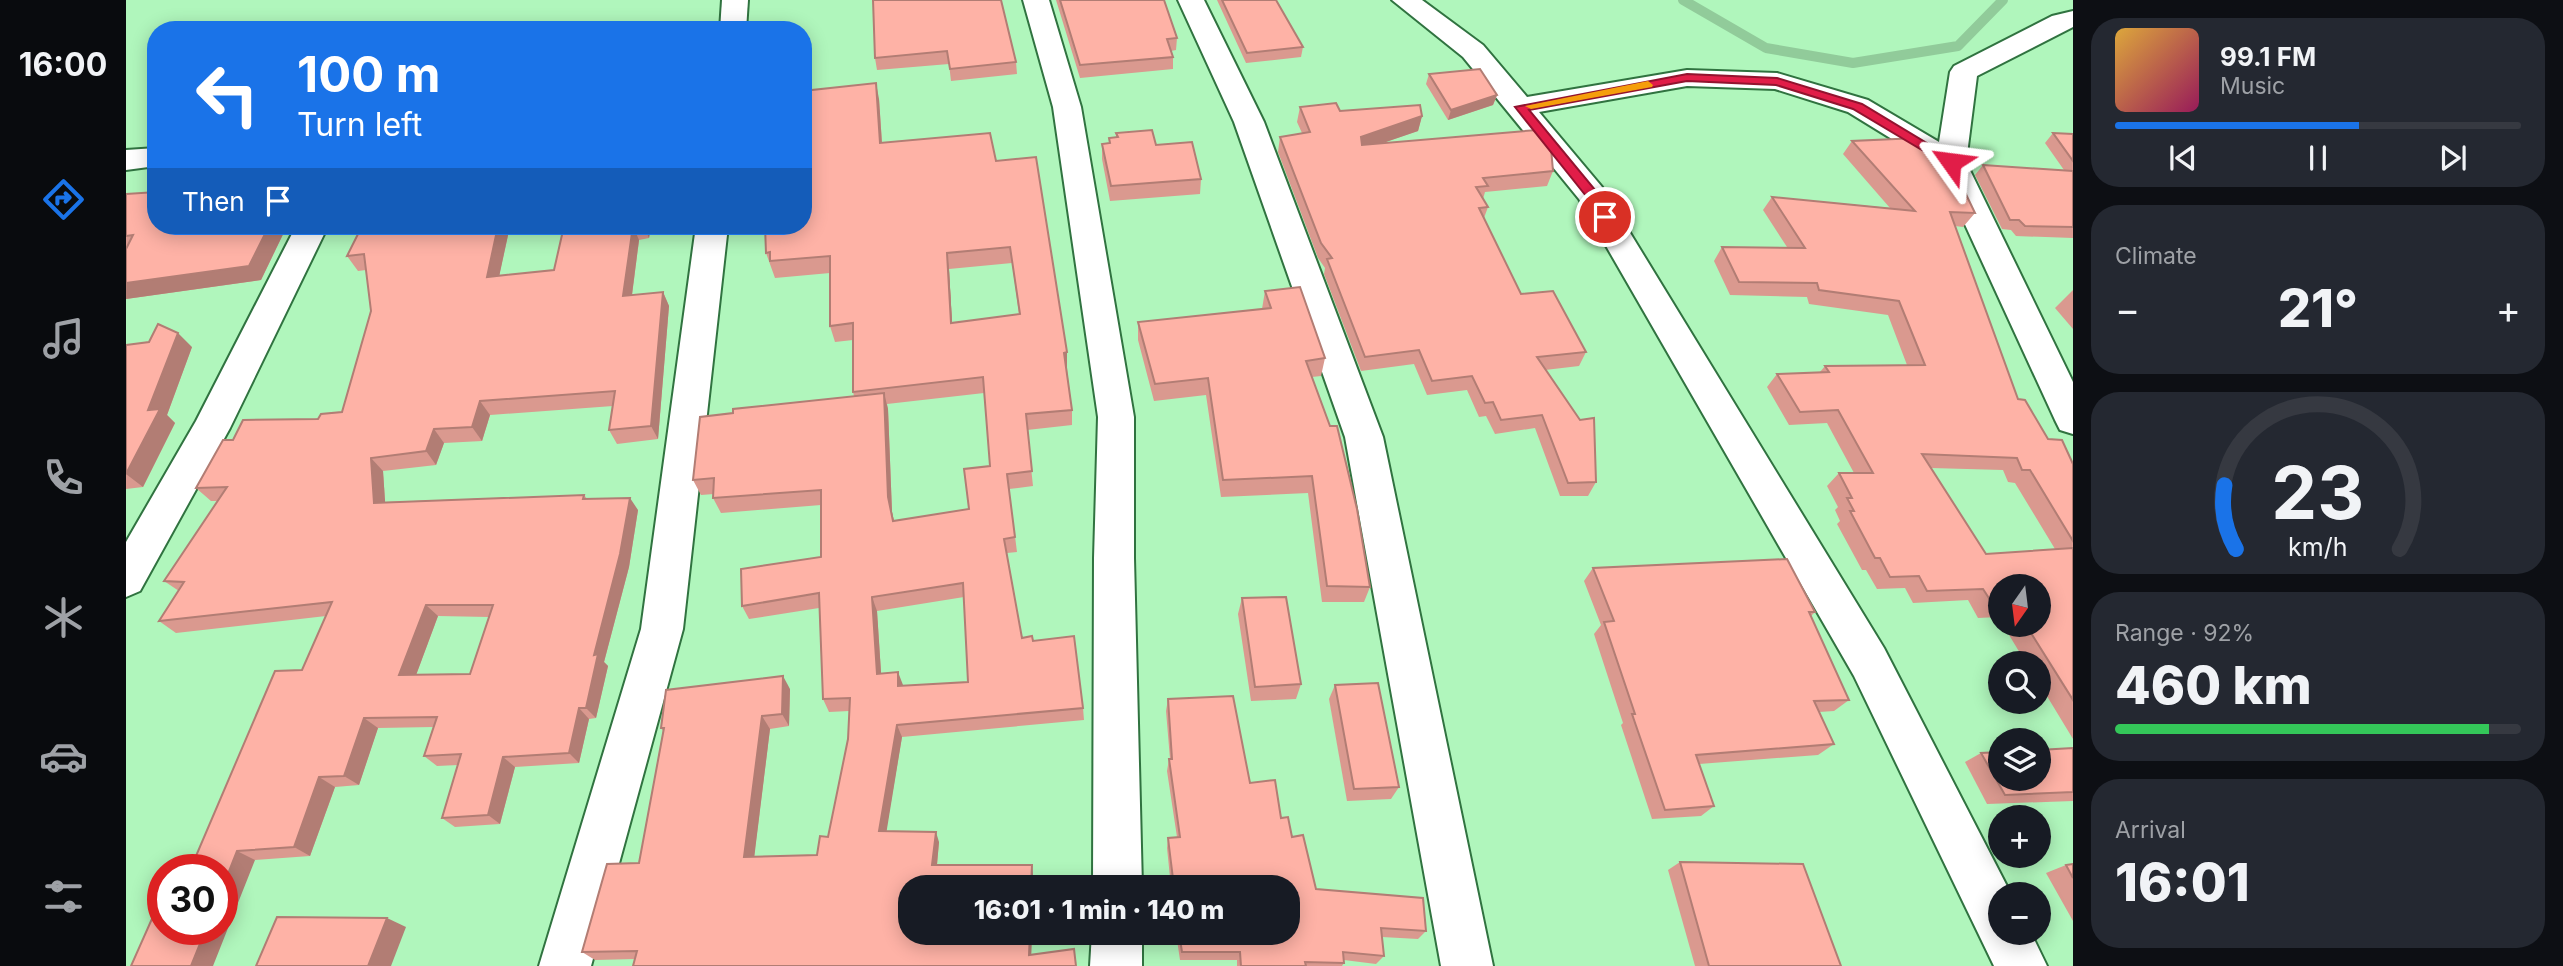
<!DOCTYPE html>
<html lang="en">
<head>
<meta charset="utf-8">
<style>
	body { margin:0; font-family:Inter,sans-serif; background:#242831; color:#f1f3f6; height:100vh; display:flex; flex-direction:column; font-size:26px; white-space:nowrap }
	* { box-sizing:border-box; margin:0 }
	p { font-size:23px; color:#9ea1a6 }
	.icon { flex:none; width:38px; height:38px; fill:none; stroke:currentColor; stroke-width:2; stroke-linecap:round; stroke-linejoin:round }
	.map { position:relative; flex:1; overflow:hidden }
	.panel { display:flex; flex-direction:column; gap:18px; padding:18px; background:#0d0f14; width:490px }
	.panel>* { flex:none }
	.top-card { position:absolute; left:21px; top:21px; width:665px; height:214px; border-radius:28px; box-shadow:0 4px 18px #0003; background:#1a73e8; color:#fff; overflow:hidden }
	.needle { width:46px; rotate:194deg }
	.tools { position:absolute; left:1862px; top:574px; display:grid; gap:14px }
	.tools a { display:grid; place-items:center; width:63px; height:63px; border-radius:50%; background:#171b24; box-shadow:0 4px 18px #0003; font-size:35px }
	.speed { position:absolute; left:21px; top:854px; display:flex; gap:14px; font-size:35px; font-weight:700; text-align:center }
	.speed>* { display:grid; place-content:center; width:91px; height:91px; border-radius:50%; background:#171b24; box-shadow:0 4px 18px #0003; line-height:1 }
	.speed .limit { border:10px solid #d22; background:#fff; color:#111 }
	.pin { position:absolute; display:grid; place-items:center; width:60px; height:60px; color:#fff; margin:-30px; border:4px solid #fff; border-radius:50%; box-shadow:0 2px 7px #0007 }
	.me { position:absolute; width:77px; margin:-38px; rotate:301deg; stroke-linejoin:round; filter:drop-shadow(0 0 5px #0008) }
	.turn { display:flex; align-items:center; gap:24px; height:147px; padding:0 35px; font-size:32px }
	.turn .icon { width:91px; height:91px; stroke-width:2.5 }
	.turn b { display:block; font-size:49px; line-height:60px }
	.then { display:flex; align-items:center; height:66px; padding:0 35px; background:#0003; gap:14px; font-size:26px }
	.big { font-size:52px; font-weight:800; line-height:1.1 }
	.panel .widget { flex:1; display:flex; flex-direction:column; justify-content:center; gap:10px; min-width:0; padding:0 24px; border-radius:28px; background:#242831 }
	.panel .dial { align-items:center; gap:0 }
	.dial svg { height:182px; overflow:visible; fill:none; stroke:#363941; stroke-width:7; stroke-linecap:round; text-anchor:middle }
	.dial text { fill:#f1f3f6; stroke:none }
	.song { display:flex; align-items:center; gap:21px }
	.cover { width:84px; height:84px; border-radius:10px; background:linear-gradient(135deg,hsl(40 70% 55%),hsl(330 70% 35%)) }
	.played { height:7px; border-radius:4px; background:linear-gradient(90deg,#1a73e8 60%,#363941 60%) }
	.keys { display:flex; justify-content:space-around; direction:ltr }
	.heat { display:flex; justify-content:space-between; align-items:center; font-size:38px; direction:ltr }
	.charge { height:10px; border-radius:5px; background:linear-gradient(90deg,#34c759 92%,#363941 0) }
	.trip { position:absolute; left:772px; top:875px; width:402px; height:70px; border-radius:28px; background:#171b24; box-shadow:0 4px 18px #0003; font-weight:800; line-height:70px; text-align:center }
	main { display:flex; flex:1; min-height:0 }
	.menu { display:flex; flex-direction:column; width:126px; justify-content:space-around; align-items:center; background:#090b0e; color:#9ea1a6 }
	.menu .icon { width:49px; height:49px }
	.menu .active { color:#1a73e8 }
	.menu b { font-size:32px; color:#f1f3f6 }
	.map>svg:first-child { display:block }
</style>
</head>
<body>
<main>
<nav class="menu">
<b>16:00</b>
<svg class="icon active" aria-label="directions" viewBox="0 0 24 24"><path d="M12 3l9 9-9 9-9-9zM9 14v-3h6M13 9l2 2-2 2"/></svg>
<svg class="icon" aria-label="music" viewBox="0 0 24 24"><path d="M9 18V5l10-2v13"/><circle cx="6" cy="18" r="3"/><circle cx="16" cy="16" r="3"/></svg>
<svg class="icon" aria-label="phone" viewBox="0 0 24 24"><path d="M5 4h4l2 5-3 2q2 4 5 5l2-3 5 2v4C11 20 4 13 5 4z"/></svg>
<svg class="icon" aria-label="climate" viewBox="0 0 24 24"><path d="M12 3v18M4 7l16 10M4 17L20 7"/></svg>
<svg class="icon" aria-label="car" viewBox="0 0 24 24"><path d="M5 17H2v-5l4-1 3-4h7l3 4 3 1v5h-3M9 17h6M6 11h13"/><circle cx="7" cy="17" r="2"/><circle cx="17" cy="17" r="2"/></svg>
<svg class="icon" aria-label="filters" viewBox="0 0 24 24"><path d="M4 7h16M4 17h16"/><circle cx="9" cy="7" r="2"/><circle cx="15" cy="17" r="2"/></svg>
</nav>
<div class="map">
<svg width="1947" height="966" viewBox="0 0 1947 966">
	<rect width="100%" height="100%" fill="#b0f6bc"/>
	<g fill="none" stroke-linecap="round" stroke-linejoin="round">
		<polyline stroke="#91cb9a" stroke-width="10" points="1557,0 1640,48 1727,63 1832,46 1877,0"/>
		<defs>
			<g id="minor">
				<polygon points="596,0 622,0 620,30 594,30"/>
				<polygon points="897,0 923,0 955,107 1008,417 1008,558 1016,887 967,887 968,558 972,417 927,107"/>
				<polygon points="1052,0 1078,0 1138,122 1257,437 1367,966 1315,966 1219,437 1108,122"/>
				<polygon points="1266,0 1296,0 1357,45 1401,97 1561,70 1651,73 1742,100 1813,142 1824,72 1828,66 1926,16 1947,11 1947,27 1851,76 1840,162 1947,382 1947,434 1934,430 1929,420 1813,168 1722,112 1649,89 1561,86 1413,112 1476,187 1758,648 1885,894 1874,894 1874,933 1905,933 1921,966 1868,966 1728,676 1453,199 1337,57"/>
				<polygon points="30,148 30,166 0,170 0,150"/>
				<polygon points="170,226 202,226 104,428 14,591 0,597 0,542 70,421"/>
				<polygon points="570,226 602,226 557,629 465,966 413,966 515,629"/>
				<polygon points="966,933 1016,933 1016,966 964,966"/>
			</g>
		</defs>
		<use href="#minor" stroke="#307340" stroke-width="4"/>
		<use href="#minor" fill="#fff" fill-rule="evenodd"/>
	</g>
	<g fill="#da998f" fill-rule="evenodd">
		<polygon points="747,0 890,62 891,74 825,81 823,64 751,70 749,58"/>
		<polygon points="930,0 1038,0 1051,38 1050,50 1045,51 1047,57 1047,69 954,78"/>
		<polygon points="1091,0 1150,0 1177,47 1175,57 1120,63"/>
		<polygon points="1303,74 1371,95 1367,105 1322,120 1300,84"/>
		<path d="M753 99 756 143 870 161 941 369 946 410V425L901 430 907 486 883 489 891 552 881 553 896 638 907 641 957 708 958 720 776 737 760 831 813 842 811 865 907 874 784 933H906L905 954 950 966 509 959 469 960 456 952 513 863 537 731 535 728 664 689 663 726 644 729 628 857 691 855 702 837 722 739 723 711 703 712 697 699 693 608 623 619 616 606 695 557V505L595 513 587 498 588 494 575 495 567 480 728 396 727 392V340L709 342 704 326V273L649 278 640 253ZM886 263 893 314 826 323 823 269ZM858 393 864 466 843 509 768 521 766 512 762 409 761 404ZM838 597 842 682 777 686 755 674 751 611Z"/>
		<polygon points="1174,107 1214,111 1296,116 1292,131 1256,143 1427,171 1421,186 1359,192 1357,199 1362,207 1358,218 1395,294 1460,352 1453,366 1419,370 1470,482 1462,496 1434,496 1409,428 1369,434 1360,416 1353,417 1341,390 1301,395 1288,364 1235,371 1198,274 1199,268 1192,258 1152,152 1154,137 1176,133 1171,122"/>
		<polygon points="990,133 1030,145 1075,179 1074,194 984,201 976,159 976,144 983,143 983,138 990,137"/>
		<polygon points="1927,133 1947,134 1947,238 1890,236 1885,230 1876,229 1849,175 1857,165 1938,170 1919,143"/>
		<path d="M1726 141 1849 213 1837 227 1829 226 1892 399 1922 439 1947 464V739L1913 683V663H1900L1877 625H1913L1874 586V621L1872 617 1852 618 1842 600 1787 603 1779 588 1751 589 1740 570H1736L1711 524 1714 521 1709 510 1712 507 1701 486 1713 473H1728L1701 423 1663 425 1641 387 1651 374 1694 372 1699 366 1781 365 1762 315 1683 304 1681 297 1604 295 1588 261 1596 247H1661L1637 210 1646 197 1764 208 1717 154ZM1805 468 1877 470 1882 482 1889 483 1929 549 1860 554Z"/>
		<polygon points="0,194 30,226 161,226 135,280 0,299"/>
		<path d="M236 226H384L373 276 428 270 438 226H525L523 238 513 240 506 295 537 292 543 306 532 439 491 444 483 430 487 406 364 415 356 441 318 443 310 465 257 471 259 502 458 495 461 499 512 510 503 567 478 662 482 666 470 718 463 719 453 763 389 767 374 824 329 827 316 818 332 765 311 766 298 756 307 727 252 728 233 785 209 787 184 856 129 860 96 870 176 670 200 616 50 633 33 621 53 591 38 581 92 501H85L70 488 107 440 216 412 245 311 240 270 232 271 221 256ZM312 616 363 617 344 674 290 675Z"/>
		<polygon points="1947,290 1947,329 1929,308"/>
		<polygon points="1139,291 1199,358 1195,376 1186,377 1244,587 1238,602 1196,602 1182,493 1095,497 1080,395 1028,401 1012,340 1012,322 1136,309"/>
		<polygon points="0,345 66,347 41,415 49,423 17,487 0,489"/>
		<polygon points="1467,568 1689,612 1685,616 1723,700 1708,711 1693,712 1708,744 1692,755 1573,764 1588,806 1575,816 1526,819 1495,725 1497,723 1468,634 1475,625 1458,581"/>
		<polygon points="1116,598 1175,684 1170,699 1125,701 1112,614"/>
		<polygon points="1209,685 1273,787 1265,799 1221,801 1203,699"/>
		<polygon points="1042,699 1124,783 1155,818 1166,837 1190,889 1300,931 1292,939 1256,937 1258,956 1250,964 1218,960 1218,963 1216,966 1111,966 1111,960 1054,960 1050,933 1162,933 1162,887 1045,887 1041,848 1042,838 1051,837 1041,771 1043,759 1044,759 1040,711"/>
		<polygon points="1947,748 1947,801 1861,804 1839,762 1855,753"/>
		<polygon points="1554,862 1715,966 1569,966 1542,870"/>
		<polygon points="1947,864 1947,921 1920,873 1940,865"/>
	</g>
	<g fill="#b27d74">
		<polygon points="750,83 753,99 757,160 754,143"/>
		<polygon points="1371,95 1367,105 1322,120 1325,110"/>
		<polygon points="1296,116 1292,131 1231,152 1235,137"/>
		<polygon points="143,226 161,226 135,280 0,299 0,283"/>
		<polygon points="372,226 384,226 370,291 361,277"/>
		<polygon points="507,226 513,240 504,310 497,296"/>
		<polygon points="518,226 525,226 523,238"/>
		<polygon points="821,253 823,269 827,339 825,323"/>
		<polygon points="537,292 543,306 532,439 525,426"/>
		<polygon points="52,333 66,347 41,415 49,423 17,487 0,474 22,410"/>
		<polygon points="941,352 941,369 939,369 938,353"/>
		<polygon points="758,393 762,409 766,512 771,536 762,497"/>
		<polygon points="354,401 364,415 356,441 346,427"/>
		<polygon points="308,429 318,443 310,465 300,451"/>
		<polygon points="245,458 257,471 260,515 248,503"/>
		<polygon points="504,498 512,510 503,567 478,662 482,666 470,718 460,708 468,655"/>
		<polygon points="746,597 751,611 756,687 751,674"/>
		<polygon points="300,605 312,616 286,686 273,675"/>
		<polygon points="772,672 777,685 776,699 772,686"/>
		<polygon points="657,676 664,689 663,726 656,714"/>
		<polygon points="453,708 463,719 453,763 443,753"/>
		<polygon points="636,716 644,729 627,867 618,857"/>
		<polygon points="238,718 252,728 233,785 218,776"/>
		<polygon points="771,725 776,737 759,841 753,831"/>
		<polygon points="377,757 389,767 374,824 362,815"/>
		<polygon points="193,777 209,787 184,856 168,847"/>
		<polygon points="810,832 813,842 810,875 806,865"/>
		<polygon points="111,851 129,860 87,966 65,966 80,929 96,929 96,889"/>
		<polygon points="906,865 907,874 907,887 905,887"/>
		<polygon points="261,918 280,927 265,966 242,966"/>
		<polygon points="904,933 906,933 905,962 903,955"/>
	</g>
	<g fill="#feb2a6" stroke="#b27d74" stroke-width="2" fill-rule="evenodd">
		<polygon points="747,0 875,0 890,62 824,69 821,51 749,58"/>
		<polygon points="934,0 1038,0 1051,38 1041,39 1047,57 954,65"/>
		<polygon points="1096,0 1150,0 1177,47 1121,53"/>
		<polygon points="1354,69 1371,95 1325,110 1303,74"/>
		<path d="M750 83 754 143 864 133 870 161 910 157 941 352 938 353 946 410 900 414 906 471 881 474 889 537 878 539 896 638 906 636 907 641 948 636 957 708 771 725 753 831 810 832 806 865H906L905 887H784V933H904L903 955 948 949 950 966H507L511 951 456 952 481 864 513 863 538 728H535L540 690 657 676 656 714 636 716 618 857 691 855 694 836 702 837 722 739 724 698 697 699 693 593 616 606 615 569 695 557V490L587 498 588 478 567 480 574 417 607 413V409L758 393 762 497 767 521 843 509 838 469 864 466 857 377 727 392V323L704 326V256L644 261V252L640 253 639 226H677V91ZM884 247 894 314 825 323 821 253ZM837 583 842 682 772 686V672L751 674 746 597Z"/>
		<polygon points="1210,103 1214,111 1294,105 1296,116 1235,137 1236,145 1411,130 1425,148 1427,171 1357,178 1362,186 1350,187 1362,207 1353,208 1395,294 1427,291 1460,352 1411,357 1454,420 1468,418 1470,482 1442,483 1416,415 1375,420 1367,402 1359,403 1346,376 1306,381 1293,350 1239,357 1201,259 1206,258 1195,243 1154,137 1184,132 1174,107"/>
		<polygon points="1026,130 1030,145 1066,142 1075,179 985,186 976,144 984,143 983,138 992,137 990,133"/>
		<polygon points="1927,133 1947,134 1947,161"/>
		<polygon points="1792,138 1811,158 1823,159 1849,213 1824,212 1892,399 1899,400 1922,439 1936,440 1947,464 1947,541 1904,470 1896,470 1891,458 1796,454 1860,554 1947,548 1947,700 1900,625 1913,625 1913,586 1874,586 1874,606 1868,606 1857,589 1801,591 1793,576 1764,577 1754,558 1749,558 1724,511 1728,511 1721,498 1726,498 1713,473 1747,473 1712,410 1674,412 1651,374 1703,372 1699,366 1799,365 1773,301 1693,290 1691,283 1613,282 1596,247 1679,248 1646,197 1789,211 1726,141"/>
		<polygon points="1857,165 1947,171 1947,227 1899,226 1893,220 1884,220"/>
		<polygon points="30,192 30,226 143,226 123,266 0,283 0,249 7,235 0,236 0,194"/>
		<path d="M236 226H372L361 277 428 270 438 226H507L497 296 537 292 525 426 483 430 489 391 354 401 346 427 308 429 300 451 245 458 248 503 458 495 457 499 504 498 494 554 468 655 472 654 460 708H453L443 753 377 757 362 815 316 818 335 754 298 756 311 717 238 718 218 776 193 777 168 847 111 851 96 889V870H64L149 671 176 670 206 602 33 621 58 582 38 581 101 487 70 488 97 440H107L117 420 192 419 195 414 216 412 245 311 238 254 221 256ZM300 605H367L344 674 273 675Z"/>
		<polygon points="1174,287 1199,358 1180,361 1204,426 1211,426 1231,509 1244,587 1201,586 1186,476 1097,480 1082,378 1029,384 1012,322 1145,308 1139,291"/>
		<polygon points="32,324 52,333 22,410 34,409 0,474 0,345 23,342"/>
		<polygon points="1661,559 1689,612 1683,612 1723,700 1688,701 1708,744 1570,755 1588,806 1539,810 1506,714 1509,714 1478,622 1488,621 1467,568"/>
		<polygon points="1160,597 1175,684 1129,687 1116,598"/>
		<polygon points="1252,683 1273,787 1228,789 1209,685"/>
		<polygon points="1107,696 1124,783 1149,780 1155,818 1162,817 1166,837 1177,835 1190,889 1297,898 1300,931 1255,928 1258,956 1217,952 1218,963 1179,962 1180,966 1115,966 1114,952 1056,952 1053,933 1162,933 1162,887 1048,887 1042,838 1054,837 1043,759 1046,759 1042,699"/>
		<polygon points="1947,748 1947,792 1879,795 1855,753 1874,752 1874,779 1913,779 1913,750"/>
		<polygon points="1554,862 1677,864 1715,966 1583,966"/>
		<polygon points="1947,864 1947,878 1940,865"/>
		<polygon points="37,894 37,929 80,929 65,966 5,966"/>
		<polygon points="151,917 261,918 242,966 130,966"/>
	</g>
	<polygon fill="#e11d48" stroke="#92132f" stroke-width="2" points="1561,74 1651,78 1736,104 1832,162 1821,165 1727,109 1650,85 1561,81 1403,110 1470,191 1485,217 1479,221 1474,220 1460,196 1389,107"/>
	<polygon fill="#f59e0b" points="1522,81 1527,85 1526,87 1405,109 1399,106"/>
</svg>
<div class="tools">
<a><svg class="needle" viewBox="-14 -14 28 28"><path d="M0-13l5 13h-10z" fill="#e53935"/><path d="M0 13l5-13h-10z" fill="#9ea1a6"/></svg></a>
<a><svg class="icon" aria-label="search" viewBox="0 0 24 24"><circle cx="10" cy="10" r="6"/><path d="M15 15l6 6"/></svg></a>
<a><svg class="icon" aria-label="layers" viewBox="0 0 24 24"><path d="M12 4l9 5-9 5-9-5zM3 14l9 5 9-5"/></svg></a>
<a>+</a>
<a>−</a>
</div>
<div class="speed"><div class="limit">30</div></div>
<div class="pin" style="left:1479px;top:217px;background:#d93025"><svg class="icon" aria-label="arrive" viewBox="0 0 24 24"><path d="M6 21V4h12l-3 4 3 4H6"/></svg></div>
<svg class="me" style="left:1825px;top:162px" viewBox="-20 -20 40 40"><path d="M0-17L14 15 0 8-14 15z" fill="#e11d48" stroke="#fff" stroke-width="4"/></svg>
<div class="trip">16:01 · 1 min · 140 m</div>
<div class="top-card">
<div class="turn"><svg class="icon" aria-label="left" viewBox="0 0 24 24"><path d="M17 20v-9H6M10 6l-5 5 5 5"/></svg><div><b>100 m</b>Turn left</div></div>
<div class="then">Then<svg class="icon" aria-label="arrive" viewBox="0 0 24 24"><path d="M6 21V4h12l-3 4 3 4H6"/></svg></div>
</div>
</div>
<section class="panel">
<div class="widget">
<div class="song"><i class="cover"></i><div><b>99.1 FM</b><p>Music</p></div></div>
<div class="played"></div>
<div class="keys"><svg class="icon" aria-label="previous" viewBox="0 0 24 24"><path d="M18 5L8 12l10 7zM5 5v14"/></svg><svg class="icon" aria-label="pause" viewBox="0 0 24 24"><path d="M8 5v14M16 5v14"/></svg><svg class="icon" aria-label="next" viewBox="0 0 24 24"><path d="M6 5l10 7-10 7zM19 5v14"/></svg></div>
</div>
<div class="widget"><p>Climate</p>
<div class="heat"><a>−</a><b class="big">21°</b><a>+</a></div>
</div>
<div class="widget dial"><svg viewBox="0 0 100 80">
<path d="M14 69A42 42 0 1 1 86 69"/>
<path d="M14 69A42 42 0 0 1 9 41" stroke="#1a73e8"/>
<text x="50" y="56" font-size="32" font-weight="700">23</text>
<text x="50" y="72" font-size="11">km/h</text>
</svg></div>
<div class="widget"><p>Range · 92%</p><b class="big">460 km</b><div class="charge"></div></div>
<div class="widget"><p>Arrival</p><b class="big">16:01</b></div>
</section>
</main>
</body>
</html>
